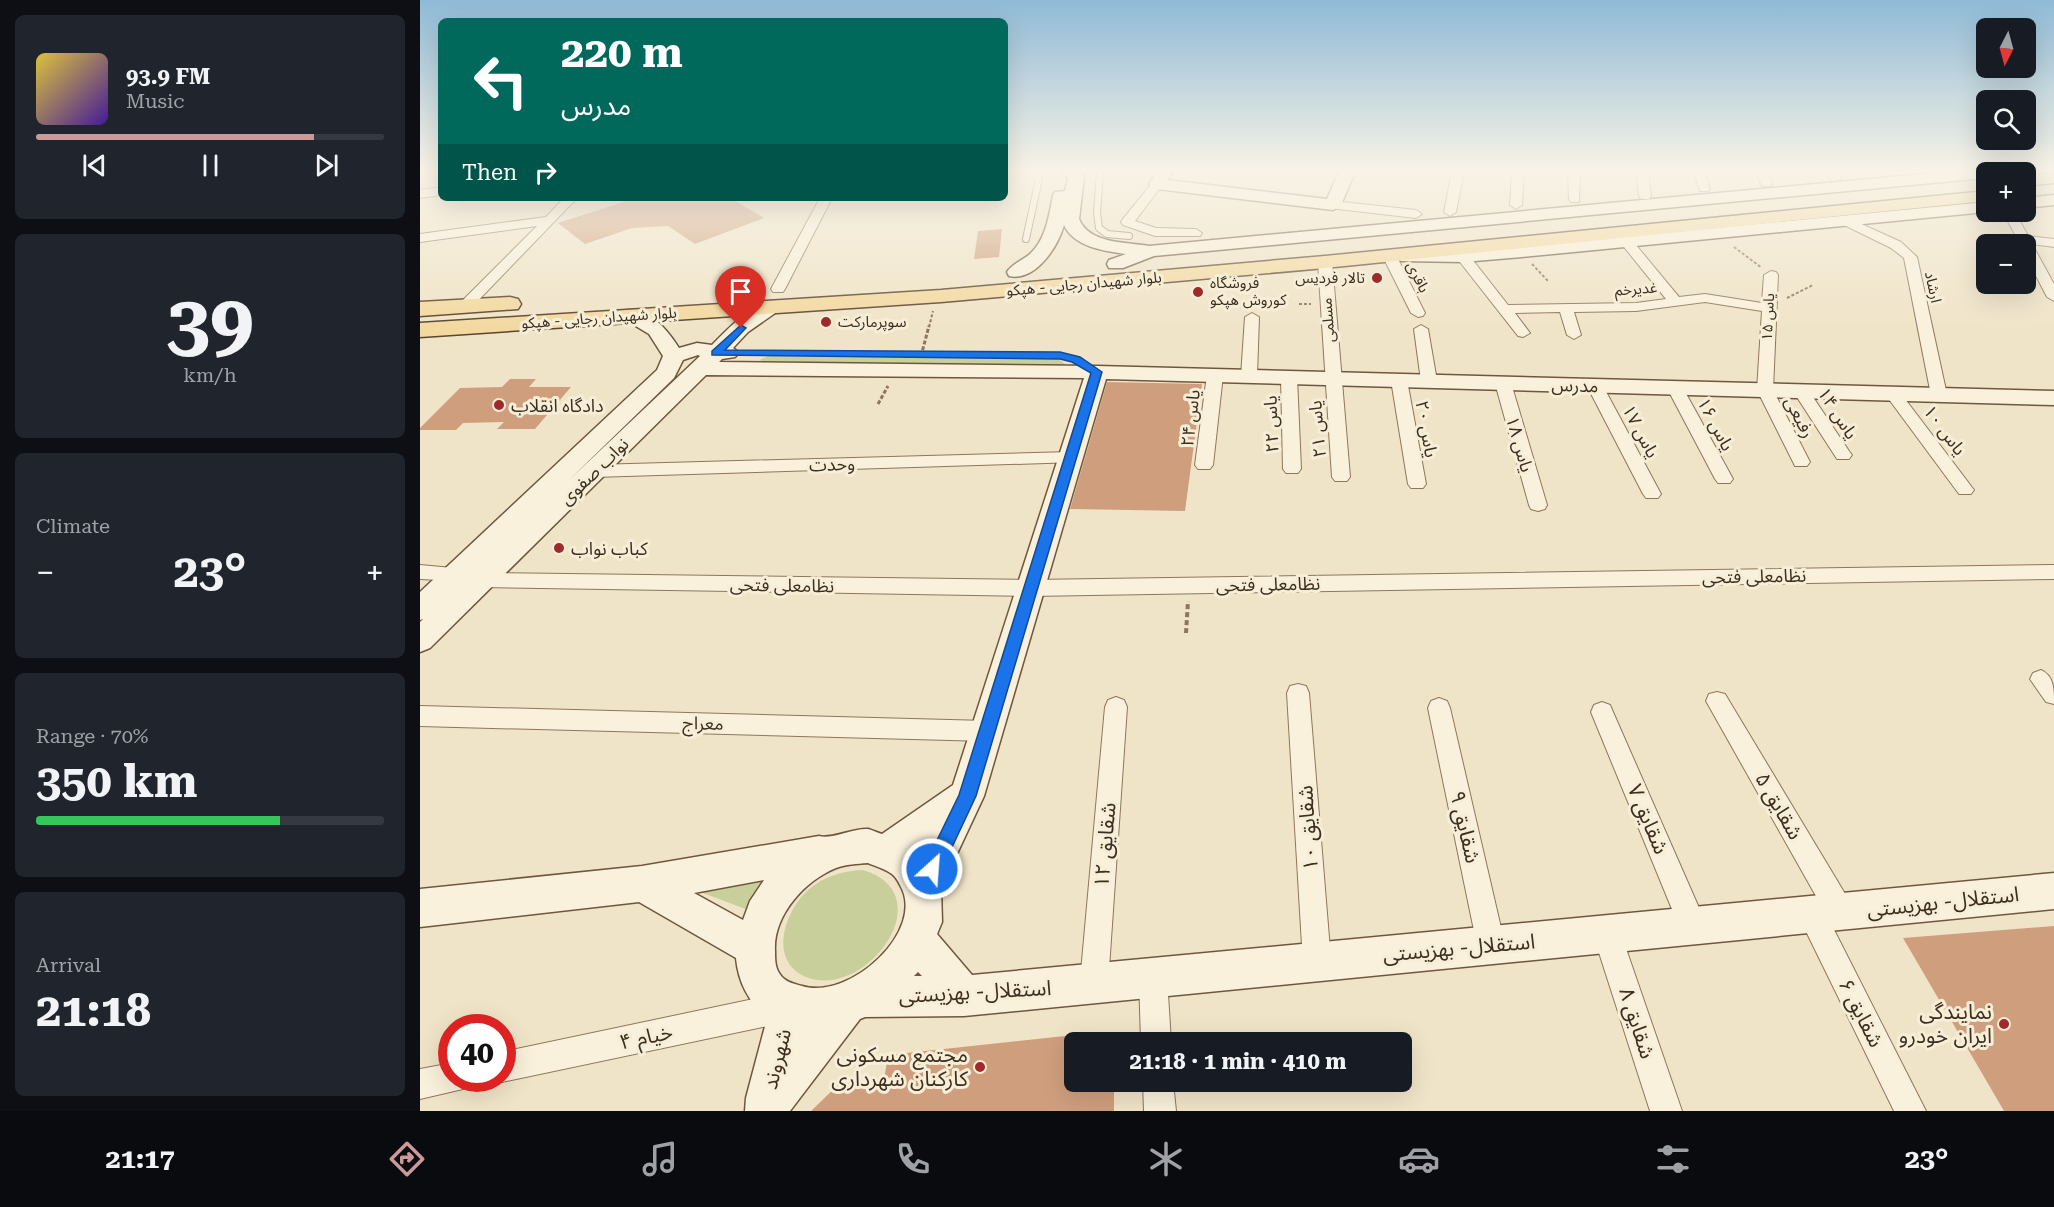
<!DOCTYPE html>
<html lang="en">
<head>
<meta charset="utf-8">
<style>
	body { margin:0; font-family:"Roboto Serif","Noto Sans Arabic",serif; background:#20242c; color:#f1f3f6; height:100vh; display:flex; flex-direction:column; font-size:22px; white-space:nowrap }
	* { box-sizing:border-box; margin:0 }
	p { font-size:20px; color:#9ea1a6 }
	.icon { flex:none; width:33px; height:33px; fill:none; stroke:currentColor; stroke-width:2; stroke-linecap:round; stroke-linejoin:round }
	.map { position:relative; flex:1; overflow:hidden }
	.panel { display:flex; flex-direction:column; gap:15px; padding:15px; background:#0d0f14; width:420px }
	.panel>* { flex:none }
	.top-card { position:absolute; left:18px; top:18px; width:570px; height:183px; border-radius:9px; box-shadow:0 6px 24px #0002; background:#00695c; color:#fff; overflow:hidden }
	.needle { width:39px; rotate:186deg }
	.controls { position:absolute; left:1556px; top:18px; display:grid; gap:12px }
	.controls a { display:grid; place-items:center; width:60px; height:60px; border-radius:9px; background:#171b24; box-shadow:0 6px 24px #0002; font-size:30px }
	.speed { position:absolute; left:18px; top:1014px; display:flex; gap:12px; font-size:30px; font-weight:700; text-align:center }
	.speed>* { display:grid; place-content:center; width:78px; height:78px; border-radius:50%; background:#171b24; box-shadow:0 6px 24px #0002; line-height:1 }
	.speed .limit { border:9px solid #d22; background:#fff; color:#111 }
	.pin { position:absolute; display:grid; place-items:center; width:51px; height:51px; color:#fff; margin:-62px -26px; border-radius:50% 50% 50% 0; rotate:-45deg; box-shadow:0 0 6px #0007 }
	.pin .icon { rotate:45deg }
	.me { position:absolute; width:66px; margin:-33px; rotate:26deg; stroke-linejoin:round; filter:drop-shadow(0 0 4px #0008) }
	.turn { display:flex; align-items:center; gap:21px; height:126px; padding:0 24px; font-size:27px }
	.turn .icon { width:78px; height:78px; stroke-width:2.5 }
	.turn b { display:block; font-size:42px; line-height:51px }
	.then { display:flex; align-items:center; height:57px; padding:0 24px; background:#0003; gap:12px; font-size:22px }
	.big { font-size:45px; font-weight:700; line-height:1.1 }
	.panel .tile { flex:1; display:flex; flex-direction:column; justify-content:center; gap:9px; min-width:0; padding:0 21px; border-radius:9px; background:#20242c }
	.panel .dial { align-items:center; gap:0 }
	.dial b { font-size:78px; line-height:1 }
	.song { display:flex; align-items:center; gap:18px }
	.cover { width:72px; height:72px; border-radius:9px; background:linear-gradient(135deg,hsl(50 70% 55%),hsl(260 70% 35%)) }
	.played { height:6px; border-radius:3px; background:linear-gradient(90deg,#cc999b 80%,#363941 80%) }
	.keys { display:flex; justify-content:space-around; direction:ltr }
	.heat { display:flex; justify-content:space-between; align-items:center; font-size:33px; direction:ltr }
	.charge { height:9px; border-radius:4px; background:linear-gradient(90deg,#34c759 70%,#363941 0) }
	.trip { position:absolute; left:644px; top:1032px; width:348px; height:60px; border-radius:9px; background:#171b24; box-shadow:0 6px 24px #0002; font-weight:700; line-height:60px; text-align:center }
	.menu { display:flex; height:96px; justify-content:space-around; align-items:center; background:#090b0e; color:#9ea1a6 }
	.menu .icon { width:42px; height:42px }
	.menu .selected { color:#cc999b }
	.menu b { font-size:27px; color:#f1f3f6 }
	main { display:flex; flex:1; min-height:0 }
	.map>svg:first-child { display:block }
</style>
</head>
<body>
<main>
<section class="panel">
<div class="tile">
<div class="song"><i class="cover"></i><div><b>93.9 FM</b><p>Music</p></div></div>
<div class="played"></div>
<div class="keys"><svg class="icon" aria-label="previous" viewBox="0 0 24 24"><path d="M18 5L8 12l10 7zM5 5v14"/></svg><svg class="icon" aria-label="pause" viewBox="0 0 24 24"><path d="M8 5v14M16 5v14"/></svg><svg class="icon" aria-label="next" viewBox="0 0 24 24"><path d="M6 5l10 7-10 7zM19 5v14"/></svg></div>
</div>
<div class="tile dial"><b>39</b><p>km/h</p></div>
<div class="tile"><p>Climate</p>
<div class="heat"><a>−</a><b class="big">23°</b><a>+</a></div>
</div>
<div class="tile"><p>Range · 70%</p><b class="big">350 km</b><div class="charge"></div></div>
<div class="tile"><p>Arrival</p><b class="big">21:18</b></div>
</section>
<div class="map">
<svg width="1634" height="1111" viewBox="0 0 1634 1111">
	<rect width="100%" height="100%" fill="#f0e4c8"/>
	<g fill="#c9cf9b">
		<polygon points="349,356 637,358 645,364 644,366 340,363 341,359"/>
		<path d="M443 870C524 894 446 1001 386 977 348 961 364 912 388 890 404 876 423 871 443 870Z"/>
		<polygon points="355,873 328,910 254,882"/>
	</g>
	<g fill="#cf9f7d">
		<polygon points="216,198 310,198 344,218 275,244 248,226 212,228 165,244 138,223"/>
		<polygon points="582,229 579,257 554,259 558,231"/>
		<polygon points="90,379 116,379 109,387 151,387 115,429 77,429 84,422 43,423 36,430 0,430 0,428 40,388 82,387"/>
		<polygon points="687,382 782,384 765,511 650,509"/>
		<polygon points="1634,926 1634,1111 1584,1111 1483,938"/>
		<polygon points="654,1035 654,1082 694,1082 694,1111 391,1111 419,1084 464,1080 468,1055"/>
	</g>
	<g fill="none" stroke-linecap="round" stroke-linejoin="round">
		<defs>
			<g id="lane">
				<polyline points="680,172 677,213 679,228 687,234 709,236"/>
				<polyline points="606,239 619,179 608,172"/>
			</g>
			<g id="street">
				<polygon points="1032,172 1044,172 1036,212 1030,216 1024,212"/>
				<polygon points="1092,172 1104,172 1102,205 1096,209 1090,205"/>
				<polygon points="1148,172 1160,172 1159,202 1151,202 1149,199"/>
				<polygon points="1216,172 1228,172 1231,196 1229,199 1221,199 1219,196"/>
				<polygon points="1273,172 1285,172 1290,189 1288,191 1280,191"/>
				<polygon points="1336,172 1348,172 1352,184 1350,186 1342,186"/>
				<polygon points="1405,172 1417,172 1421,178 1415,181 1411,180"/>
				<polygon points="1466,172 1478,172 1478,173 1472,176"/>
				<polygon points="737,181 743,184 715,221 736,228 776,229 782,233 780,236 735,236 703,225 701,222 703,219 733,182"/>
				<polygon points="21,187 21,195 0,198 0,190"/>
				<polygon points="144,198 157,198 50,309 40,309 38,306 40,303 117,226 0,242 0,234 126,217"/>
				<polygon points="400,198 412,198 365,289 363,292 353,292 351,289"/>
				<polygon points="913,201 996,210 1002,214 996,218 909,208 907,205"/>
				<polygon points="1583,212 1595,212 1608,236 1634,239 1634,247 1612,244 1634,284 1634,301 1627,297 1605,255 1605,244 1600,244"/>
				<polygon points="1426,217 1481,242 1497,257 1527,395 1525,398 1513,398 1511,395 1484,258 1471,248 1422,224 1420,221 1422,218"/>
				<polygon points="1206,238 1211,239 1259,297 1285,294 1342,303 1344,275 1351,271 1356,272 1358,275 1353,390 1390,462 1387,466 1375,466 1337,390 1342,311 1285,302 1216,311 1154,312 1161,335 1154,339 1147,335 1140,312 1095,313 1110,333 1103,337 1098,336 1036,257 1043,253 1048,254 1088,305 1216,303 1246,299 1200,242"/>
				<polygon points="969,251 976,255 1005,313 1003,316 998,317 991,313 962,255"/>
				<polygon points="905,258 912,262 930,477 927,481 915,481 912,477 898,262"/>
				<polygon points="832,313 839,317 837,376 829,381 821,376 825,317"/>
				<polygon points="1001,325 1008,329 1017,381 1009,386 1001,381 994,329"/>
				<polygon points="795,370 803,375 793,465 790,469 778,469 775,465 787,375"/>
				<polygon points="869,372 877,377 881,469 878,473 866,473 863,469 861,377"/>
				<polygon points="979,375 987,380 1006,484 1003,488 991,488 988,484 971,380"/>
				<polygon points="1083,378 1091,383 1127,505 1125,509 1118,511 1111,509 1109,505 1075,383"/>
				<polygon points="1175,381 1183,386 1241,494 1238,498 1226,498 1223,494 1167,386"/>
				<polygon points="1255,383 1263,388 1313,479 1310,483 1298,483 1295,479 1247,388"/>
				<polygon points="1381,386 1387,388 1429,451 1432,455 1429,459 1417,459 1373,391"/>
				<polygon points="1473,389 1479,391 1551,486 1554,490 1551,494 1539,494 1465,394"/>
				<polygon points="651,452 657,454 660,458 657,462 174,477 168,475 165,471 168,467 174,465"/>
				<polygon points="0,565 44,569 47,574 44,579 37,581 0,579"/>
				<polygon points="1634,565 1634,579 611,596 62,587 55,585 52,580 55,575 62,573 611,580"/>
				<path d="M1621 670C1634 676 1634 689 1634 704L1626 702 1610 679 1613 673Z"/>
				<polygon points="878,684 886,686 889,693 911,962 907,972 897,976 887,972 883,962 867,693 870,686"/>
				<polygon points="1297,692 1305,694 1430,902 1434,912 1430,922 1420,926 1410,922 1405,912 1506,1111 1474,1111 1378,915 1382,905 1392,901 1401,905 1286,701 1289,694"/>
				<polygon points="696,697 704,700 707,707 688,983 684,993 674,997 664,993 660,983 685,707 688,700"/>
				<polygon points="1019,698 1027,701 1030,708 1085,945 1081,955 1071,959 1061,955 1057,945 1008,708 1011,701"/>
				<polygon points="1182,702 1190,705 1193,712 1287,926 1283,936 1273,940 1263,936 1171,712 1174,705"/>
				<polygon points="0,706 567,721 575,724 579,731 575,738 567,741 0,726"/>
				<polygon points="1187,920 1197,924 1201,934 1262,1111 1230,1111 1173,934 1177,924"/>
				<polygon points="733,964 743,968 747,978 751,1042 721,1042 719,978 723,968"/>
				<polygon points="367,992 377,997 382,1007 377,1017 367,1022 82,1082 73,1078 82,1078 82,1052"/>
				<polygon points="32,1063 32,1078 47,1078 43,1089 0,1099 0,1069"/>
				<polygon points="723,1082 753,1082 756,1111 724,1111"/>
			</g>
			<g id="secondary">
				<path d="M642 172H660L664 177 659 219C669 244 706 242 729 246L1524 172H1574H1566V178L734 256 703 268H689L687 264 689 260 706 254C684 251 654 247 644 225 638 246 616 282 589 276L587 272C592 264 603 260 610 254 626 239 629 216 633 195L635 192 645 191 648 178Z"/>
				<polygon points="737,172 753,172 747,180 907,199 919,172 935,172 921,205 913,210 737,189 729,184"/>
				<polygon points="1634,195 1634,205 1605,208 1605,198"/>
				<polygon points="1566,202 1566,212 1568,212 1566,212 1102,257 1043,262 982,261 976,260 973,256 976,252 982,251 1043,252"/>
				<path d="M351 301 358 303 361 307 358 311 328 332 313 348 319 353 315 357 302 359 299 362 677 366 1634 391V405L686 379 564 796 521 888 522 922 517 934 552 975 1634 873V909L544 1016 445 1017 440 1019 370 1111H325L326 1098 348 1015C328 1005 318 979 316 958L219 902 0 927V889L222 866 399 836C410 840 433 828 448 829 452 830 458 833 462 834L533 785 664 378 286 375 10 648 0 652V622L3 619 0 620V592L237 370 243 356 229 334 204 319 201 315 204 311C228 305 248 331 259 348L277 343 292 345C308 329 328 307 351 301ZM278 355 280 356 149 480 254 378 263 360ZM448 863C455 866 465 869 472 874 476 877 478 881 480 885 507 930 430 1001 382 986 375 984 368 983 362 977 355 969 355 961 355 951 353 916 384 881 416 868 426 864 437 864 448 863ZM344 880 330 901 323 920 274 893ZM498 972 502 976H494Z"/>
			</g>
			<g id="primary">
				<polygon points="1634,173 1634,183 1605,186 1605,176"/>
				<polygon points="1566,191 1566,201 905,268 521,302 0,337 0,323 521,290 905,256"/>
				<polygon points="90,297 98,299 101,304 98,309 0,316 0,302"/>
			</g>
		</defs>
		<use href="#lane" stroke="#8d765c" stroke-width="8"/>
		<use href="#street" stroke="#8d765c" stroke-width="2"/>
		<use href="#secondary" stroke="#6f573f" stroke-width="3"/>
		<use href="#primary" stroke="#5b4430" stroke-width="3"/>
		<g stroke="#8d765c" stroke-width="2" stroke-dasharray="3 2" stroke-linecap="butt">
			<polyline points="1314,247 1342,268"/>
			<polyline points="1112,264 1128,281"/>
			<polyline points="1367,298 1393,285"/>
			<polyline points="879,304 891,304"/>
			<polyline points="509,327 513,311"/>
		</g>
		<g stroke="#8d765c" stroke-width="3" stroke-dasharray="4 2" stroke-linecap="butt">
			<polyline points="501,356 509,326"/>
			<polyline points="458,404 468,386"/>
		</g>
		<polyline stroke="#8d765c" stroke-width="4" stroke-dasharray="5 3" stroke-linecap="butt" points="766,633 768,601"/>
		<use href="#lane" stroke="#faf1dc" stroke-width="6"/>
		<use href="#street" fill="#faf1dc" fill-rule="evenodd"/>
		<use href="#secondary" fill="#faf1dc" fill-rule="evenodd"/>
		<use href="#primary" fill="#f3d9a0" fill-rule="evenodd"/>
	</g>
	<linearGradient id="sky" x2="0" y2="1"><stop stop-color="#8fbad6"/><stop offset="0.52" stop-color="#f8f3e6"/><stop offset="1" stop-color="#f8f3e6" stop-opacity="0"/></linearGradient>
	<rect width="1634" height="328" fill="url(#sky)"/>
	<polygon fill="#1a73e8" stroke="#114b97" stroke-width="1.5" points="321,325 326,328 305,350 640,352 660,357 682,372 556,796 519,875 512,878 506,875 503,869 539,795 671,373 652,362 640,359 292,355 292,351"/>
	<g fill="#9e2a2b" stroke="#f7eed8" stroke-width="2">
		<circle cx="957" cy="278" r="6"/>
		<circle cx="778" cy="292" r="6"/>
		<circle cx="406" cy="322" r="6"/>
		<circle cx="79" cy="405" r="6"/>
		<circle cx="139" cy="548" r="6"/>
		<circle cx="1584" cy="1024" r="6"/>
		<circle cx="560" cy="1067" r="6"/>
	</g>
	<g text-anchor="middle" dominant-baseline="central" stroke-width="6" stroke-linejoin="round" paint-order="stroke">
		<g font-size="15" fill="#3d2e20" stroke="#f7eed8">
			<text transform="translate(998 277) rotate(63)">باقری</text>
			<text transform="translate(664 284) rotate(-5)">بلوار شهیدان رجایی - هپکو</text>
			<text transform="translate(1513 287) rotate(78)">ارشاد</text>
			<text transform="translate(1216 289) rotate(-4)">غدیرخم</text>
			<text transform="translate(1348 317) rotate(-87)">یاس ۱۵</text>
			<text transform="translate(179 318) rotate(-4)">بلوار شهیدان رجایی - هپکو</text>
			<text transform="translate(908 320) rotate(-94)">مسلمی</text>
		</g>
		<g font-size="15" fill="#3d2e20" stroke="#f7eed8" text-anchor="start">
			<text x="945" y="278" text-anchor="end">تالار فردیس</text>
			<text x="790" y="283">فروشگاه<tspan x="790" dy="17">کوروش هپکو</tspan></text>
			<text x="418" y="322">سوپرمارکت</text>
		</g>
		<g font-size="18" fill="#3d2e20" stroke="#f7eed8">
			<text transform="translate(1155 385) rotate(2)">مدرس</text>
			<text transform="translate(1418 413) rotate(57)">یاس ۱۴</text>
			<text transform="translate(1380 417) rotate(63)">رفیعی</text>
			<text transform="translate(770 418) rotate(-83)">یاس ۲۴</text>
			<text transform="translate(851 424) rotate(-92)">یاس ۲۲</text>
			<text transform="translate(1296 424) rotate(62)">یاس ۱۶</text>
			<text transform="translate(897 429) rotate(-95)">یاس ۲۱</text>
			<text transform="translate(1007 429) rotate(80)">یاس ۲۰</text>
			<text transform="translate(1525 430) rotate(53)">یاس ۱۰</text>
			<text transform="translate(1221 431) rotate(62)">یاس ۱۷</text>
			<text transform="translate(1100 444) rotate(74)">یاس ۱۸</text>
			<text transform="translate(412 464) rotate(-2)">وحدت</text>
			<text transform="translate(174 471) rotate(-44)">نواب صفوی</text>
			<text transform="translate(1334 576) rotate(-1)">نظامعلی فتحی</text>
			<text transform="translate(848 584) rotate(-1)">نظامعلی فتحی</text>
			<text transform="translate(362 585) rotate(1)">نظامعلی فتحی</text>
			<text transform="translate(283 723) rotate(1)">معراج</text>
		</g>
		<g font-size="18" fill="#3d2e20" stroke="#f7eed8" text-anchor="start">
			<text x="91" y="405">دادگاه انقلاب</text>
			<text x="151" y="548">کباب نواب</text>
		</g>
		<g font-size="21" fill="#3d2e20" stroke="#f7eed8">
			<text transform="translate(1359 806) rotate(60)">شقایق ۵</text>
			<text transform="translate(1228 819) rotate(67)">شقایق ۷</text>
			<text transform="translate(1045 827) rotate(77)">شقایق ۹</text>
			<text transform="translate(888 828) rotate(-94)">شقایق ۱۰</text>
			<text transform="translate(685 845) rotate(-85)">شقایق ۱۲</text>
			<text transform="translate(1523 902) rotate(-6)">استقلال- بهزیستی</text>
			<text transform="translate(1039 948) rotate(-5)">استقلال- بهزیستی</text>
			<text transform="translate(555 992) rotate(-3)">استقلال- بهزیستی</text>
			<text transform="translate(1441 1013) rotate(63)">شقایق ۶</text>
			<text transform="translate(1217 1023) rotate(72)">شقایق ۸</text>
			<text transform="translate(226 1037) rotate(-12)">خیام ۴</text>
			<text transform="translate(357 1059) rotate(-76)">شهروند</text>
		</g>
		<g font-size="21" fill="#3d2e20" stroke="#f7eed8" text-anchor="end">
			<text x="1572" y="1012">نمایندگی<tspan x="1572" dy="24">ایران خودرو</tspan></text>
			<text x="548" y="1055">مجتمع مسکونی<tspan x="548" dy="24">کارکنان شهرداری</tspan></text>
		</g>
	</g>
</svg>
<div class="controls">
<a><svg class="needle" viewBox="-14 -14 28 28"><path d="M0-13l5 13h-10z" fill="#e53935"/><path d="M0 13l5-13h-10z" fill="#9ea1a6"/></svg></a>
<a><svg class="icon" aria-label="search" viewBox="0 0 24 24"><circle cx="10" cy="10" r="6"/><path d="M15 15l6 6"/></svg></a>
<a>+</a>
<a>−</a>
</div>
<div class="speed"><div class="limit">40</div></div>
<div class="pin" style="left:321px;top:328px;background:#d93025"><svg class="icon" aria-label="arrive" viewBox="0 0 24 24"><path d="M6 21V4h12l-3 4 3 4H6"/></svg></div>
<svg class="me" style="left:512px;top:869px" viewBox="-20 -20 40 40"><circle r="17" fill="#1a73e8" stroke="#fff" stroke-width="3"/><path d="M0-11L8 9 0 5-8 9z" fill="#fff"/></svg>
<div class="trip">21:18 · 1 min · 410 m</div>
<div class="top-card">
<div class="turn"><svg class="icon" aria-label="left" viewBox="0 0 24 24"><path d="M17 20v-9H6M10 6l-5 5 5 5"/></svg><div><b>220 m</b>مدرس</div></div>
<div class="then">Then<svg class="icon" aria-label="right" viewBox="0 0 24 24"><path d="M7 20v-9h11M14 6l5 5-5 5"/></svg></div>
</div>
</div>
</main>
<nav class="menu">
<b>21:17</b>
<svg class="icon selected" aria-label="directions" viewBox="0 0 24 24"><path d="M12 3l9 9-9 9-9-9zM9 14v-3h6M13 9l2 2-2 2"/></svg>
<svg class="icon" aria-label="music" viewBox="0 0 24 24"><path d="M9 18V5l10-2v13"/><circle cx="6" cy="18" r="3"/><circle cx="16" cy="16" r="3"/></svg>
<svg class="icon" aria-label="phone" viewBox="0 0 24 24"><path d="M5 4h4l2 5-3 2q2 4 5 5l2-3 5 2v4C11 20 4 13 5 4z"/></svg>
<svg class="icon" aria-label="climate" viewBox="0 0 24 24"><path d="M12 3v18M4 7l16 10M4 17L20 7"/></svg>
<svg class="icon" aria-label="car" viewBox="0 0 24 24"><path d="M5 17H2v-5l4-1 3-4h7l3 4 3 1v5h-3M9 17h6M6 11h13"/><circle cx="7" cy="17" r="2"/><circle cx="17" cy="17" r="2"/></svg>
<svg class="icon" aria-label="filters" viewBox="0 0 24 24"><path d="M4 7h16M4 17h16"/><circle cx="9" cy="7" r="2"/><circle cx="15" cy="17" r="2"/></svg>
<b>23°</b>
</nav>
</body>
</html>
